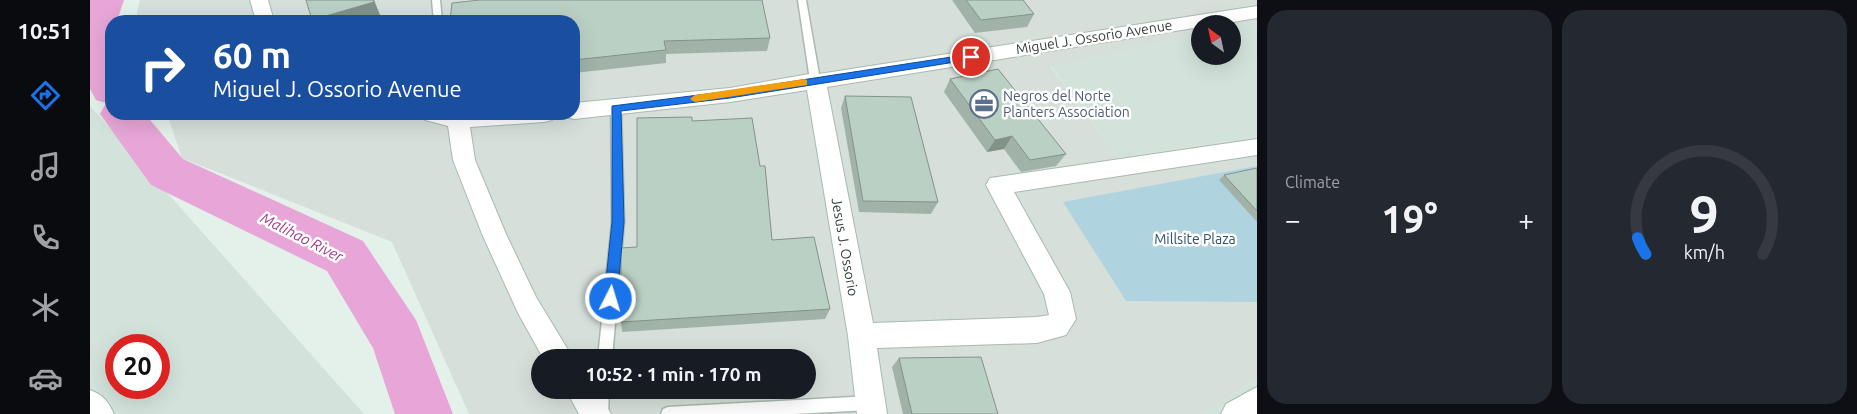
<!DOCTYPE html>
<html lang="en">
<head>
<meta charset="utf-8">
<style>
	body { margin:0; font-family:Ubuntu,sans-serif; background:#242831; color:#f1f3f6; height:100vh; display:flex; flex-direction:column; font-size:19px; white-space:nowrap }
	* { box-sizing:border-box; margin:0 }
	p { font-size:16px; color:#9ea1a6 }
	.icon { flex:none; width:28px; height:28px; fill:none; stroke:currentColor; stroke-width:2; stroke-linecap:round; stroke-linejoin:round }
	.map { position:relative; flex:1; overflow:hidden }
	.panel { display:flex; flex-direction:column; gap:10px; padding:10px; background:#0d0f14; width:600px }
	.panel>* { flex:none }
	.hud { position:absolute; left:15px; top:15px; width:475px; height:105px; border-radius:20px; box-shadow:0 5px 20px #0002; background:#1a4fa0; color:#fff; overflow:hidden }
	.needle { width:32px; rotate:327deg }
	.fabs { position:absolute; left:1101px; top:15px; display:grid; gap:10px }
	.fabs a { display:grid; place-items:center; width:50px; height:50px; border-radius:50%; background:#171b24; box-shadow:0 5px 20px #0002; font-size:25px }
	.speed { position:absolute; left:15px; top:334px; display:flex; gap:10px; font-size:25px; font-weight:700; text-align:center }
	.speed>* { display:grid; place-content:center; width:65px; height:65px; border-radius:50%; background:#171b24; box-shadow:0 5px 20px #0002; line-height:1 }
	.speed .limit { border:8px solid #d22; background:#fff; color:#111 }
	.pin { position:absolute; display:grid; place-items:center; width:42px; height:42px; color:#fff; margin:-21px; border:2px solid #fff; border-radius:50%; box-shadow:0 1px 5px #0007 }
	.me { position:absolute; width:55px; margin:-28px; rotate:5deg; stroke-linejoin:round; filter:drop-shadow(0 0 4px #0008) }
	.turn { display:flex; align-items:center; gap:18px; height:105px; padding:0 25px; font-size:22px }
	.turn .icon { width:65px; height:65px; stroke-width:2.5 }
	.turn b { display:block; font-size:35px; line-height:42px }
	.big { font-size:38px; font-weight:700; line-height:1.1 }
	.panel .tile { flex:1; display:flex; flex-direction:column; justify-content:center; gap:8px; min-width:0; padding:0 18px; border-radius:20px; background:#242831 }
	.panel .dial { align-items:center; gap:0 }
	.dial svg { height:130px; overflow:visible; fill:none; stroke:#363941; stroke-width:7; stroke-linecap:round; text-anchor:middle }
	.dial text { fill:#f1f3f6; stroke:none }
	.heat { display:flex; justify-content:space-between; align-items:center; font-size:28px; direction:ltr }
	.panel .tiles { flex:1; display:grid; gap:10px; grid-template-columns:repeat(2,1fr) }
	.trip { position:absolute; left:441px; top:349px; width:285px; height:50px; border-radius:25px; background:#171b24; box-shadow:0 5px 20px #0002; font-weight:700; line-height:50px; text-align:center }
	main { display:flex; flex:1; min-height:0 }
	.menu { display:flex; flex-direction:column; width:90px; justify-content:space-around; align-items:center; background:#090b0e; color:#9ea1a6 }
	.menu .icon { width:35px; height:35px }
	.menu .selected { color:#1a73e8 }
	.menu b { font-size:22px; color:#f1f3f6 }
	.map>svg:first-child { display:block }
</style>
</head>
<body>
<main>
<nav class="menu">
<b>10:51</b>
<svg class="icon selected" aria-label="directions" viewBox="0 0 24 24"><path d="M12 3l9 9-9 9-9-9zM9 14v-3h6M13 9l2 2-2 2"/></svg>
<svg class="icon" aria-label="music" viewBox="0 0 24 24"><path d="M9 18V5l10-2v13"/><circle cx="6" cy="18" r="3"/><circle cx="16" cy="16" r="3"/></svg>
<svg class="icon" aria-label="phone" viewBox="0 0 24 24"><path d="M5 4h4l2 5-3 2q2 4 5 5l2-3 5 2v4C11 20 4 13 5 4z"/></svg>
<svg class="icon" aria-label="climate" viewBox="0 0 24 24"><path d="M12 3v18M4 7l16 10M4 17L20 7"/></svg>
<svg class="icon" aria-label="car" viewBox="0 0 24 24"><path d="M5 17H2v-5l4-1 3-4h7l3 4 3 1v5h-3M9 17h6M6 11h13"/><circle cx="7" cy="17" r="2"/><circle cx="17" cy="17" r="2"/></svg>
</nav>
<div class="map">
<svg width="1167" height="414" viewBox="0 0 1167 414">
	<rect width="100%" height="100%" fill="#e4f0ea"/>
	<g fill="#d3e3db" fill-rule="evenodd">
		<path d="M1167 0V137L1029 158 960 65ZM1110 24H1142V56H1110Z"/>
		<path d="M0 106 274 414H0ZM26 345H69V388H26Z"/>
		<polygon points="1167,379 1167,414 1112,414"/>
	</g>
	<path fill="#d6dfd9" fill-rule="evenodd" d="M50 0H1167V22L1143 27 1142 24H1110V34L960 66 1029 158 1167 137V379L1112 414H379L302 242 92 158 77 114H484V21H45ZM450 358H718V390H450Z"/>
	<polygon fill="#b0d3e0" points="1167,166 1167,302 1036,301 973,202"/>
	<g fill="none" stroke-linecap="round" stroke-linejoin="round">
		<polygon fill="#e7a6d7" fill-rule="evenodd" points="0,0 34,0 27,21 21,21 21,114 55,114 93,159 273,241 326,320 363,414 305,414 283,348 237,271 61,185 10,114 16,103 6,100 0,89"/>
		<defs>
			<g id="lane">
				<polygon points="342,0 350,0 352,21 344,21"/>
				<polygon points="708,0 716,0 730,80 725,83 720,80"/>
				<polygon points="526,104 531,108 534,222 522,358 508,358 522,222 521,108"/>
				<polygon points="505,390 519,390 518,414 504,414"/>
				<polygon points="780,396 785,398 787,403 785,408 780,410 704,414 571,414 573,409 578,407"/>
			</g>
			<g id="street">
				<polygon points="160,0 178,0 184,21 166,21"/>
				<polygon points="1167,6 1167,18 1131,24 1110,24 1110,27 737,87 783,323 947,317 959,315 954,294 896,185 900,178 1167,139 1167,155 924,192 980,292 986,319 976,335 947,343 787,348 797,414 767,414 758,336 717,90 640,102 484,119 476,117 475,114 484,114 484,103 640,88 725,73 729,74"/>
				<polygon points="332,114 465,114 462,120 454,122 380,127 385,160 416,234 446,297 483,358 453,358 428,313 392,234 363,160 358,126 335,120"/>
				<polygon points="1167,387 1167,414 1131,414 1136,404"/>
				<path d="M0 390C13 395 18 401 24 414H0Z"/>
				<polygon points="476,390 507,390 521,414 489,414"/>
			</g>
		</defs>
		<use href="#lane" stroke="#a8bab0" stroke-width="3"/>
		<use href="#street" stroke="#a8bab0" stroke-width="2"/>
		<use href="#lane" fill="#fff" fill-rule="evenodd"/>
		<use href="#street" fill="#fff" fill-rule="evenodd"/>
	</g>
	<g fill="#a1b3a9">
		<polygon points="862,0 933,0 944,14 937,27 885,33"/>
		<polygon points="484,21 680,38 677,51 576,54 576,63 484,73"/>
		<polygon points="860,79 976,154 966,166 931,172 914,149 897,152 854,92"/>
		<polygon points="755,96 848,202 841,214 769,212 751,108"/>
		<polygon points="602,121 682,240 740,309 735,319 532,332 531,322 547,247"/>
		<polygon points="1167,168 1167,222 1129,180 1134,175"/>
		<polygon points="809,358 908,414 813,414 802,367"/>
	</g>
	<g fill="#839289">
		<polygon points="283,0 284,0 290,15 270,21 223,21 222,20"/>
		<polygon points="922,136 914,149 897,152 905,140"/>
	</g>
	<g fill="#bbd0c4" stroke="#839289">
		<polygon points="216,0 283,0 284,2 222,20"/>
		<polygon points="390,0 672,0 680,38 574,41 576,50 484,60 484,21 360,21 362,3"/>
		<polygon points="876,0 933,0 944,14 891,20"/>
		<polygon points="908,69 976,154 940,160 922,136 905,140 860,79"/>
		<polygon points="755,96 821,97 848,202 773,201"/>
		<polygon points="602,117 602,121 662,118 670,166 675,166 682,240 724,237 740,309 531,322 531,248 547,247 547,118"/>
		<polygon points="1167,168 1167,211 1134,175"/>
		<polygon points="891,357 908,414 822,414 809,358"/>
	</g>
	<polygon fill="#1a73e8" stroke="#114b97" points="881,54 885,57 884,59 640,98 531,111 534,222 527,299 525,303 521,305 516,303 514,299 522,222 522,106 640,91"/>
	<polygon fill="#f59e0b" points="714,79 717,80 717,85 605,102 600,99 605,95"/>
	<defs>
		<symbol id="office-ring" viewBox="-11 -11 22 22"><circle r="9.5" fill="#fff" stroke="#5c6f8a" stroke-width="1.5"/><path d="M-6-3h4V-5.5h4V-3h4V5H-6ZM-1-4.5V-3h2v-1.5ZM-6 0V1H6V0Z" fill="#5c6f8a"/></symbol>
	</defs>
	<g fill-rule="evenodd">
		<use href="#office-ring" x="878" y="88" width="32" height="32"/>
	</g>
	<g text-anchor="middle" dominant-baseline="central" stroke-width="5" stroke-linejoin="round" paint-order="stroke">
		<g font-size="14" fill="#35413a" stroke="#fff">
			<text transform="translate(1004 37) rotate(-9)">Miguel J. Ossorio Avenue</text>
			<text transform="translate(755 247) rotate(80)">Jesus J. Ossorio</text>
		</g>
		<g font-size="14" fill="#4e5e75" stroke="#fff" text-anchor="start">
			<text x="913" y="96">Negros del Norte<tspan x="913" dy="16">Planters Association</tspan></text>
		</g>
		<g font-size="14" fill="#2f506c" stroke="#fff">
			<text x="1105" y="239">Millsite Plaza</text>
		</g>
		<g font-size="15" font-style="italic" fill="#a13a87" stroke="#fff">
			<text transform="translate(212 237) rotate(27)">Malihao River</text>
		</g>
	</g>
</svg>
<div class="fabs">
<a><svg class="needle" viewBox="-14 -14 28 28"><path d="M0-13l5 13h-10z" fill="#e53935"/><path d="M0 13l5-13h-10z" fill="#9ea1a6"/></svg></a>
</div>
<div class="speed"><div class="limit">20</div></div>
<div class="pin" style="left:881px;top:57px;background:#d93025"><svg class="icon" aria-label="arrive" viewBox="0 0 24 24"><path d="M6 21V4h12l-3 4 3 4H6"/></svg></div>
<svg class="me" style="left:521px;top:299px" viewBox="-20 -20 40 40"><circle r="17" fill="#1a73e8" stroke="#fff" stroke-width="3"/><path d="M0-11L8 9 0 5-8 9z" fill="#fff"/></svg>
<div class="trip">10:52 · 1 min · 170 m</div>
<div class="hud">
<div class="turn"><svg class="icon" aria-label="right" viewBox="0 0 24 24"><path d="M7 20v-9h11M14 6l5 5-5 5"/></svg><div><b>60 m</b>Miguel J. Ossorio Avenue</div></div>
</div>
</div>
<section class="panel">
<div class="tiles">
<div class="tile"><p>Climate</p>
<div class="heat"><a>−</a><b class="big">19°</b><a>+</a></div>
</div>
<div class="tile dial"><svg viewBox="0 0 100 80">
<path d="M14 69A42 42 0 1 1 86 69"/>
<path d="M14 69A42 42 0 0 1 9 59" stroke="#1a73e8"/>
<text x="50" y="56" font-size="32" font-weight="700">9</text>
<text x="50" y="72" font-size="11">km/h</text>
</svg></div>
</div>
</section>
</main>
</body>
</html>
